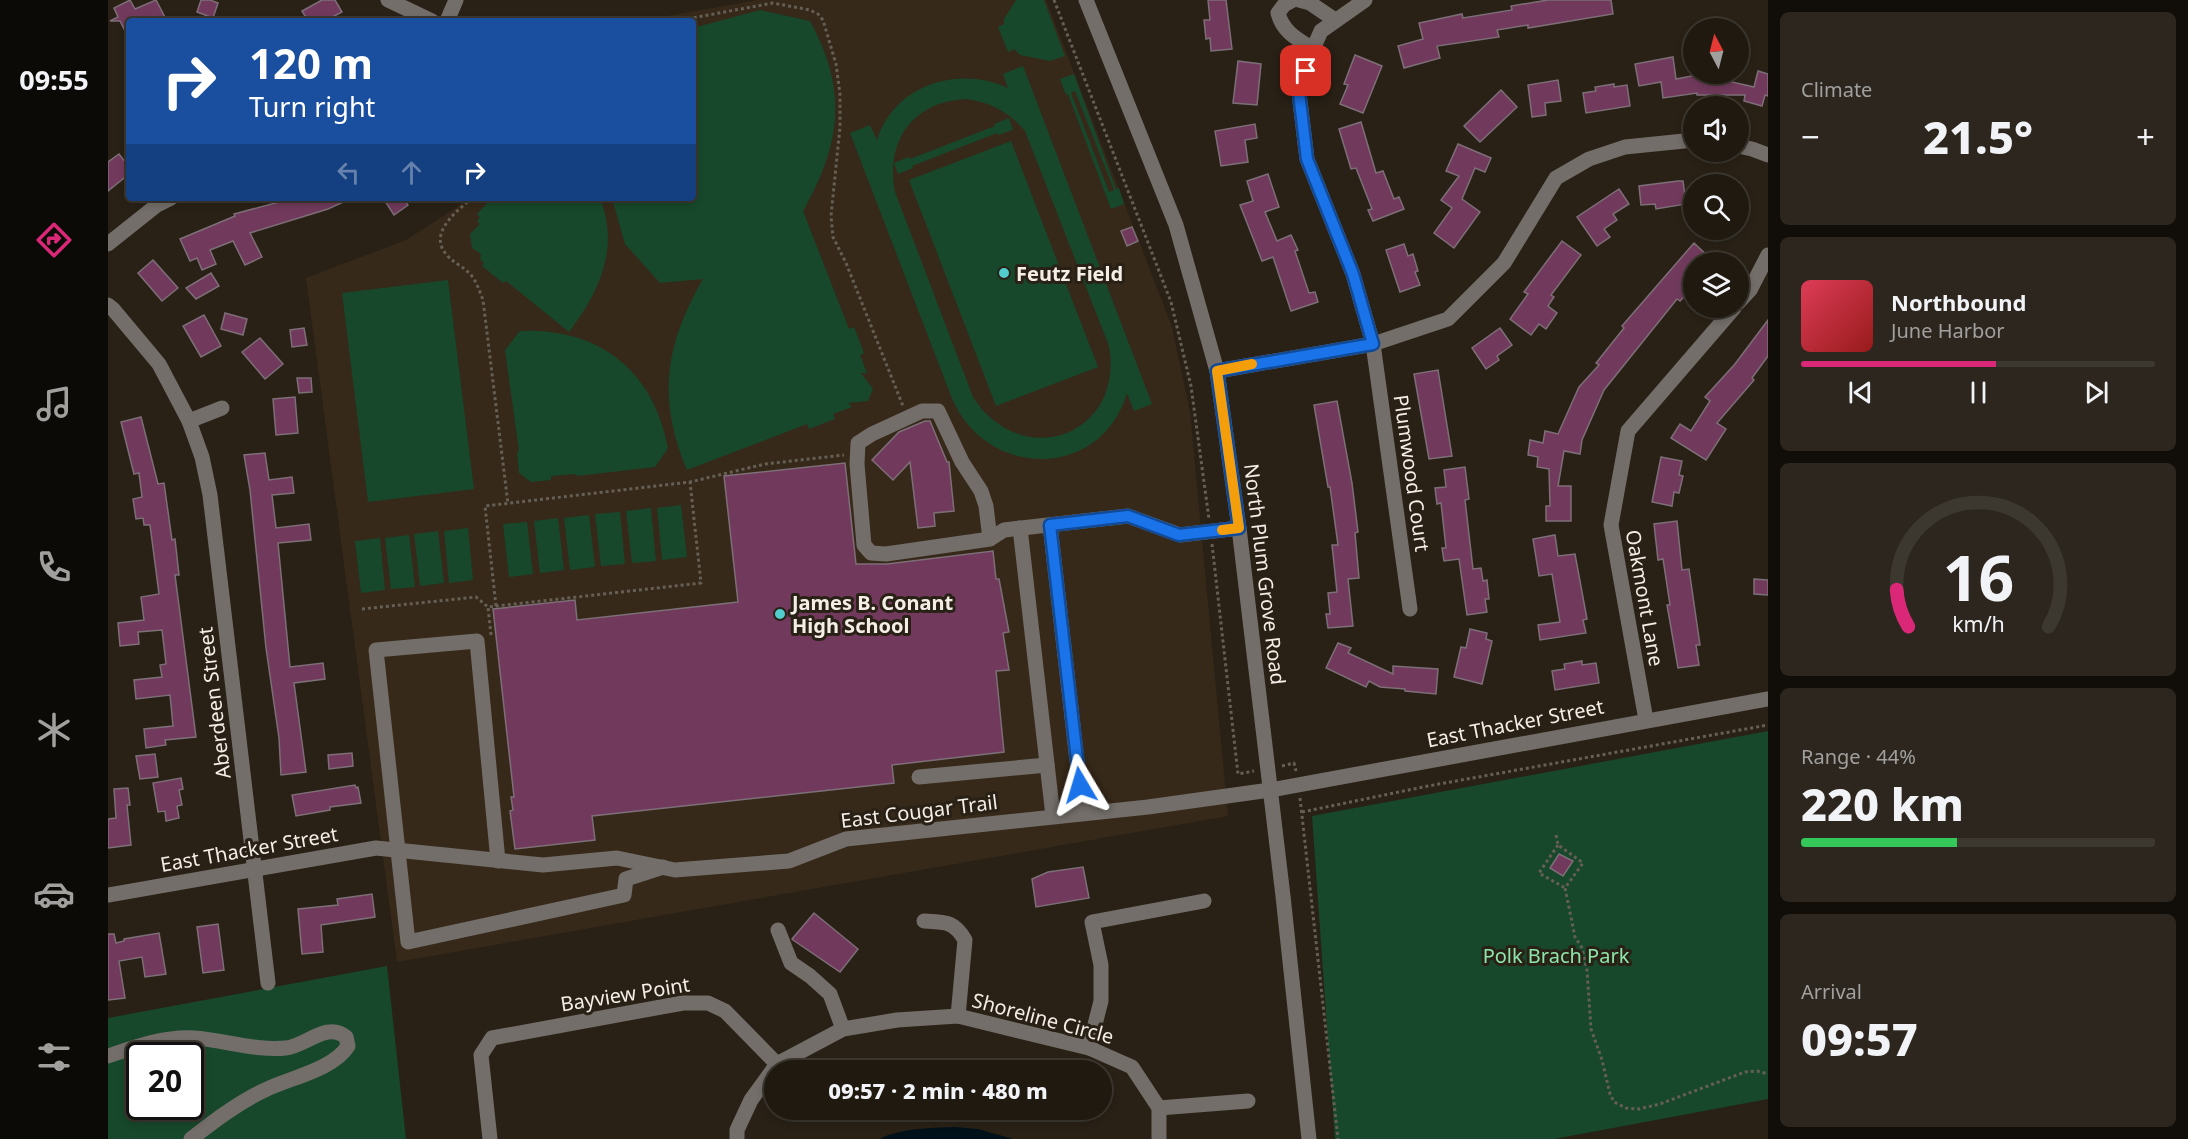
<!DOCTYPE html>
<html lang="en">
<head>
<meta charset="utf-8">
<style>
	body { margin:0; font-family:"Noto Sans",sans-serif; background:#2c261e; color:#f1f3f6; height:100vh; display:flex; flex-direction:column; font-size:22px; white-space:nowrap }
	* { box-sizing:border-box; margin:0 }
	p { font-size:20px; color:#a1a09f }
	.icon { flex:none; width:33px; height:33px; fill:none; stroke:currentColor; stroke-width:2; stroke-linecap:round; stroke-linejoin:round }
	.map { position:relative; flex:1; overflow:hidden }
	.side { display:flex; flex-direction:column; gap:12px; padding:12px; background:#110e09; width:420px }
	.side>* { flex:none }
	.hud { position:absolute; left:18px; top:18px; width:570px; height:183px; border-radius:6px; box-shadow:0 3px 9px #0003,0 0 0 2px #3c3830; background:#1a4fa0; color:#fff; overflow:hidden }
	.needle { width:39px; rotate:353deg }
	.fabs { position:absolute; left:1575px; top:18px; display:grid; gap:12px }
	.fabs a { display:grid; place-items:center; width:66px; height:66px; border-radius:50%; background:#1f1910; box-shadow:0 3px 9px #0003,0 0 0 2px #3c3830; font-size:30px }
	.speed { position:absolute; left:18px; top:1042px; display:flex; gap:12px; font-size:30px; font-weight:700; text-align:center }
	.speed>* { display:grid; place-content:center; width:78px; height:78px; border-radius:50%; background:#1f1910; box-shadow:0 3px 9px #0003,0 0 0 2px #3c3830; line-height:1 }
	.speed .limit { border:3px solid #111; border-radius:9px; background:#fff; color:#111 }
	.pin { position:absolute; display:grid; place-items:center; width:51px; height:51px; color:#fff; margin:-26px; border-radius:12px; box-shadow:0 3px 9px #0006 }
	.me { position:absolute; width:66px; margin:-33px; rotate:353deg; stroke-linejoin:round; filter:drop-shadow(0 0 4px #0008) }
	.turn { display:flex; align-items:center; gap:21px; height:126px; padding:0 24px; font-size:27px }
	.turn .icon { width:78px; height:78px; stroke-width:2.5 }
	.turn b { display:block; font-size:42px; line-height:51px }
	.lanes { display:flex; align-items:center; height:57px; padding:0 24px; background:#0003; justify-content:center; gap:30px; direction:ltr }
	.lanes .off { opacity:.35 }
	.big { font-size:45px; font-weight:800; line-height:1.1 }
	.side .card { flex:1; display:flex; flex-direction:column; justify-content:center; gap:9px; min-width:0; padding:0 21px; border-radius:9px; background:#2c261e }
	.side .dial { align-items:center; gap:0 }
	.dial svg { height:156px; overflow:visible; fill:none; stroke:#3c3830; stroke-width:7; stroke-linecap:round; text-anchor:middle }
	.dial text { fill:#f1f3f6; stroke:none }
	.song { display:flex; align-items:center; gap:18px }
	.cover { width:72px; height:72px; border-radius:9px; background:linear-gradient(135deg,hsl(350 70% 55%),hsl(0 70% 35%)) }
	.played { height:6px; border-radius:3px; background:linear-gradient(90deg,#db2777 55%,#3c3830 55%) }
	.keys { display:flex; justify-content:space-around; direction:ltr }
	.heat { display:flex; justify-content:space-between; align-items:center; font-size:33px; direction:ltr }
	.charge { height:9px; border-radius:4px; background:linear-gradient(90deg,#34c759 44%,#3c3830 0) }
	.trip { position:absolute; left:656px; top:1060px; width:348px; height:60px; border-radius:30px; background:#1f1910; box-shadow:0 3px 9px #0003,0 0 0 2px #3c3830; font-weight:800; line-height:60px; text-align:center }
	main { display:flex; flex:1; min-height:0 }
	.menu { display:flex; flex-direction:column; width:108px; justify-content:space-around; align-items:center; background:#0c0a06; color:#a1a09f }
	.menu .icon { width:42px; height:42px }
	.menu .selected { color:#db2777 }
	.menu b { font-size:27px; color:#f1f3f6 }
	.map>svg:first-child { display:block }
</style>
</head>
<body>
<main>
<nav class="menu">
<b>09:55</b>
<svg class="icon selected" aria-label="directions" viewBox="0 0 24 24"><path d="M12 3l9 9-9 9-9-9zM9 14v-3h6M13 9l2 2-2 2"/></svg>
<svg class="icon" aria-label="music" viewBox="0 0 24 24"><path d="M9 18V5l10-2v13"/><circle cx="6" cy="18" r="3"/><circle cx="16" cy="16" r="3"/></svg>
<svg class="icon" aria-label="phone" viewBox="0 0 24 24"><path d="M5 4h4l2 5-3 2q2 4 5 5l2-3 5 2v4C11 20 4 13 5 4z"/></svg>
<svg class="icon" aria-label="climate" viewBox="0 0 24 24"><path d="M12 3v18M4 7l16 10M4 17L20 7"/></svg>
<svg class="icon" aria-label="car" viewBox="0 0 24 24"><path d="M5 17H2v-5l4-1 3-4h7l3 4 3 1v5h-3M9 17h6M6 11h13"/><circle cx="7" cy="17" r="2"/><circle cx="17" cy="17" r="2"/></svg>
<svg class="icon" aria-label="filters" viewBox="0 0 24 24"><path d="M4 7h16M4 17h16"/><circle cx="9" cy="7" r="2"/><circle cx="15" cy="17" r="2"/></svg>
</nav>
<div class="map">
<svg width="1660" height="1139" viewBox="0 0 1660 1139">
	<rect width="100%" height="100%" fill="#292116"/>
	<polygon fill="#362919" points="650,0 938,0 1064,327 1082,412 1120,816 289,962 198,278 298,240 348,208 357,198 585,198 585,21 531,21"/>
	<g fill="#17482b" fill-rule="evenodd">
		<polygon points="908,0 936,0 957,56 942,61 912,55 906,49 900,52 890,27 896,24 896,19"/>
		<path d="M652 10 702 21C740 90 733 144 695 211L741 329 746 327 756 353 752 355 759 373H753L765 389 760 401 740 403 744 407 725 414 727 419 701 429 699 424 579 470C549 399 557 345 595 279L552 283 517 244 504 198H585V28Z"/>
		<path d="M915 66 1044 404 1026 411 1019 393C993 481 877 480 843 396L742 133 762 125 769 140C786 85 850 65 900 88L895 74ZM859 99C884 103 901 112 917 131L1001 346C1017 435 914 473 865 397L787 192C777 141 805 101 859 99Z"/>
		<path d="M966 74 1008 189 1011 188 1016 204 1003 209 960 94 958 95 952 79ZM967 91 1006 190 1001 192 963 93Z"/>
		<polygon points="901,118 905,130 890,135 889,133 804,166 805,168 790,174 786,163 800,157 802,159 887,126 886,124"/>
		<polygon points="903,141 990,367 888,406 801,180"/>
		<path d="M384 198H492C512 249 491 292 461 332L398 281 395 283 374 266 376 263 372 259 373 254 364 248 362 234 372 224 369 221 372 217 369 214Z"/>
		<polygon points="340,280 366,489 260,502 234,293"/>
		<path d="M412 331C490 328 545 369 560 448L547 467 469 476 468 474 443 476V480L423 482 411 473 409 452 411 451 397 350Z"/>
		<polygon points="573,505 579,557 554,560 549,508"/>
		<polygon points="543,508 548,561 524,563 518,511"/>
		<polygon points="512,512 517,564 493,566 487,514"/>
		<polygon points="481,515 487,567 462,570 456,518"/>
		<polygon points="450,518 456,570 432,573 426,521"/>
		<polygon points="419,522 425,574 401,577 395,524"/>
		<polygon points="360,528 365,580 341,583 336,531"/>
		<polygon points="330,531 336,583 312,586 306,534"/>
		<polygon points="301,535 307,587 283,589 277,538"/>
		<polygon points="272,538 277,590 253,593 247,541"/>
		<polygon points="1660,731 1660,1099 1446,1139 1227,1139 1204,816"/>
		<path d="M279 966 298 1139H0V1018ZM32 1056H82V1107H32Z"/>
	</g>
	<path fill="#00111a" d="M847 1127 870 1129 905 1139H772C791 1128 825 1128 847 1127Z"/>
	<g fill="#713a5c" stroke="#7d6e77" stroke-width="1.5">
		<polygon points="22,0 27,9 48,0 59,21 21,21 21,39 12,21 2,21 10,17 6,8"/>
		<polygon points="93,0 102,0 110,3 105,18 89,12"/>
		<polygon points="214,0 227,0 234,12 217,21 200,21 194,11"/>
		<polygon points="1100,0 1118,0 1124,49 1103,51 1102,38 1098,39 1096,20 1102,20"/>
		<polygon points="1440,0 1503,0 1505,14 1420,28 1420,25 1389,30 1391,37 1329,46 1332,58 1296,68 1290,46 1315,39 1311,23 1354,14 1355,18 1404,10 1403,6"/>
		<polygon points="1247,55 1274,66 1255,113 1232,104 1240,85 1236,84"/>
		<polygon points="1565,57 1568,79 1589,75 1589,74 1624,74 1624,82 1646,87 1650,71 1660,74 1660,96 1657,95 1654,106 1636,101 1637,95 1589,95 1589,93 1555,98 1553,82 1531,86 1527,64"/>
		<polygon points="1130,61 1153,64 1149,105 1125,103"/>
		<polygon points="1450,80 1453,101 1437,103 1438,115 1424,117 1420,85"/>
		<polygon points="1506,84 1506,87 1519,85 1522,106 1478,113 1475,93 1488,91 1487,87"/>
		<polygon points="1393,90 1409,107 1372,142 1356,126"/>
		<polygon points="1253,122 1268,173 1275,171 1286,199 1291,197 1296,209 1265,221 1260,210 1264,209 1248,168 1243,169 1231,129"/>
		<polygon points="1147,124 1149,138 1137,140 1140,162 1113,166 1107,131"/>
		<polygon points="1350,144 1383,158 1377,172 1367,168 1354,199 1372,212 1346,248 1326,233 1344,208 1333,200 1351,176 1338,171"/>
		<polygon points="11,154 21,167 21,174 0,191 0,162"/>
		<polygon points="1160,174 1171,207 1157,212 1169,241 1183,235 1190,250 1187,251 1201,293 1207,292 1210,302 1183,311 1165,257 1154,261 1132,205 1145,201 1139,181"/>
		<polygon points="1570,181 1575,181 1578,204 1548,209 1547,204 1533,205 1531,186"/>
		<polygon points="1511,189 1521,204 1505,214 1509,220 1496,229 1502,237 1489,246 1469,217"/>
		<polygon points="170,198 244,198 220,209 142,233 154,257 137,265 125,241 102,250 108,264 94,270 89,258 82,261 72,239 127,216 126,214 171,202"/>
		<polygon points="275,198 295,198 300,205 286,215"/>
		<polygon points="1024,227 1030,241 1019,246 1013,231"/>
		<polygon points="1454,241 1473,255 1443,295 1446,297 1440,306 1449,313 1438,329 1431,324 1423,335 1402,319 1420,294 1416,292"/>
		<polygon points="1586,243 1606,262 1586,262 1586,286 1572,301 1569,299 1496,390 1474,440 1472,454 1456,451 1450,486 1463,486 1463,521 1438,521 1438,506 1442,506 1441,469 1429,467 1430,457 1420,455 1422,440 1435,443 1437,431 1450,434 1471,387 1491,365 1488,363 1516,328 1514,326"/>
		<polygon points="1296,244 1300,256 1305,254 1310,271 1307,272 1312,285 1292,292 1278,250"/>
		<polygon points="45,260 70,288 54,301 30,273"/>
		<polygon points="103,273 111,286 88,299 78,288"/>
		<polygon points="117,313 139,319 135,335 113,329"/>
		<polygon points="96,315 113,346 93,357 75,326"/>
		<polygon points="1660,320 1660,356 1644,378 1646,380 1609,423 1618,429 1598,460 1563,438 1572,424 1583,431 1602,401 1597,397 1627,364"/>
		<polygon points="196,328 199,345 184,347 182,330"/>
		<polygon points="1392,328 1404,345 1389,356 1391,360 1378,369 1364,348"/>
		<polygon points="152,338 175,364 157,379 134,352"/>
		<polygon points="1330,370 1344,456 1321,459 1306,374"/>
		<polygon points="189,378 203,378 204,392 191,393"/>
		<polygon points="187,397 190,433 168,435 165,399"/>
		<polygon points="1229,401 1244,483 1250,532 1247,533 1251,578 1240,579 1245,626 1220,628 1218,614 1222,614 1220,593 1229,592 1224,545 1230,545 1222,487 1220,487 1206,405"/>
		<polygon points="33,417 50,484 56,483 64,540 67,539 71,575 67,575 88,737 57,740 58,745 38,748 36,729 65,726 62,695 28,699 26,680 54,677 52,665 58,664 54,630 30,632 31,644 12,646 10,623 36,620 33,597 51,594 42,525 36,525 35,518 28,519 25,499 34,497 31,473 26,474 13,422"/>
		<polygon points="817,421 822,421 839,462 841,462 846,511 826,513 827,526 810,528 802,462 785,480 764,460 791,432"/>
		<polygon points="157,453 161,480 184,477 186,493 164,495 168,528 201,524 203,540 170,543 182,667 215,663 217,679 186,683 198,772 173,775 171,738 158,648 142,490 136,455"/>
		<polygon points="1553,457 1574,461 1571,475 1575,476 1571,493 1566,492 1564,506 1544,502"/>
		<polygon points="737,463 748,564 779,564 885,551 888,579 891,579 901,632 895,633 901,670 888,671 896,752 784,765 786,783 484,816 487,840 407,849 402,811 405,810 403,797 406,797 385,609 467,600 469,620 630,602 616,476"/>
		<polygon points="1357,467 1361,499 1357,500 1365,569 1373,568 1375,581 1379,580 1381,599 1377,599 1379,612 1359,615 1351,559 1336,561 1334,548 1338,548 1333,503 1329,504 1327,488 1338,487 1336,470"/>
		<polygon points="1569,521 1574,570 1581,569 1592,645 1588,645 1591,665 1570,668 1559,605 1562,605 1555,559 1550,560 1546,524"/>
		<polygon points="1447,535 1450,556 1467,554 1479,619 1475,620 1478,633 1432,640 1430,625 1452,622 1444,574 1431,576 1425,539"/>
		<polygon points="1646,579 1660,580 1660,595 1646,594"/>
		<polygon points="1362,629 1379,633 1378,639 1384,641 1374,684 1346,677 1353,647 1358,648"/>
		<polygon points="1230,643 1243,648 1240,653 1285,674 1285,666 1330,669 1328,694 1297,691 1297,689 1272,687 1261,681 1258,687 1218,668"/>
		<polygon points="1474,661 1474,665 1488,663 1491,683 1447,690 1444,671 1457,669 1456,664"/>
		<polygon points="244,753 245,766 221,769 220,755"/>
		<polygon points="47,754 50,777 32,779 28,756"/>
		<polygon points="73,778 75,789 71,790 74,805 69,806 71,818 58,821 57,811 50,812 45,783"/>
		<polygon points="247,785 248,788 250,787 253,803 222,807 222,810 188,816 184,795"/>
		<polygon points="20,788 22,805 19,805 23,845 0,848 0,819 8,818 6,789"/>
		<polygon points="1451,854 1465,861 1455,876 1442,868"/>
		<polygon points="975,867 981,898 928,907 924,879 940,872"/>
		<polygon points="264,894 267,917 213,925 215,952 194,954 190,909 230,905 229,899"/>
		<polygon points="706,913 750,949 732,972 685,940 684,939"/>
		<polygon points="110,924 116,970 95,973 89,927"/>
		<polygon points="51,933 58,974 37,977 34,957 11,961 17,998 0,1000 0,934 6,934 8,943 16,941 16,939"/>
	</g>
	<g fill="none" stroke-linecap="round" stroke-linejoin="round">
		<g stroke="#665f55" stroke-width="3" stroke-dasharray="3 3" stroke-linecap="butt">
			<polyline points="946,0 1063,302 1083,386 1101,519"/>
			<polyline points="568,21 665,3 702,10 710,14 715,20 728,64 732,94 732,127 723,216 725,237 738,263 795,406"/>
			<path d="M364 198C349 211 320 233 338 254 344 262 353 265 360 272 368 279 371 290 375 300L400 504"/>
			<polyline points="1104,544 1130,774 1146,771"/>
			<polyline points="388,606 377,506 582,482 657,464 736,455"/>
			<polyline points="254,609 368,597 380,607"/>
			<polyline points="383,635 380,607 593,583 582,482"/>
			<polyline points="1174,766 1186,763 1188,771"/>
			<polyline points="1192,798 1230,1139"/>
			<polyline points="1194,812 1320,786 1660,725"/>
			<polyline points="1448,835 1450,845 1475,863 1457,888 1467,937 1474,948 1479,970 1483,1029 1494,1060 1502,1094 1506,1102 1518,1108 1531,1109 1552,1104 1637,1072 1649,1071 1660,1074"/>
			<polyline points="1450,845 1431,873 1457,888"/>
		</g>
		<g stroke="#736e69" stroke-width="15">
			<polyline points="280,0 324,21"/>
			<polyline points="978,0 1068,225 1109,371 1131,528 1175,896 1201,1139"/>
			<path d="M1185 0 1176 5 1170 13C1175 32 1189 39 1205 49"/>
			<polyline points="1191,0 1202,3 1227,20"/>
			<polyline points="1257,0 1213,31 1205,49 1191,93 1199,159 1245,274 1265,344 1302,609"/>
			<polyline points="339,21 348,0"/>
			<polyline points="1630,146 1644,149 1660,155"/>
			<polyline points="0,244 49,205 63,198"/>
			<polyline points="1630,303 1642,290 1660,255"/>
			<polyline points="0,305 5,309 51,364 81,421 94,457 102,495 160,983"/>
			<polyline points="1109,371 1265,344 1340,319 1396,263 1448,178 1481,159 1517,147 1586,140"/>
			<polyline points="81,421 114,408"/>
			<polyline points="942,525 975,813"/>
			<polyline points="912,528 945,816"/>
			<polyline points="882,539 878,506 873,491 854,462 830,411 814,411 764,434 750,443 749,464 756,545 763,553 778,554 882,539 896,530 1020,516 1072,535 1131,528"/>
			<polyline points="1538,720 1503,525 1520,431 1626,308"/>
			<polyline points="811,777 939,765"/>
			<polyline points="390,861 369,641 268,650 300,942 516,895 518,879 555,867"/>
			<polyline points="0,895 268,848 435,865 509,858 567,870 681,861 738,839 1040,807 1162,790 1660,699"/>
			<path d="M816 921C837 922 846 921 857 940L850 1016"/>
			<polyline points="670,930 683,963 702,976 722,994 735,1029"/>
			<polyline points="981,1048 993,1001 993,965 984,922 1096,901"/>
			<path d="M0 1056C27 1047 57 1036 86 1038 116 1040 148 1051 178 1048 198 1046 219 1021 238 1037L240 1046C225 1070 181 1078 157 1090 131 1102 106 1121 83 1139"/>
			<polyline points="1051,1108 1140,1101"/>
			<polyline points="382,1139 373,1055 384,1038 575,1003 600,1003 617,1011 669,1064"/>
			<polyline points="629,1139 629,1130 643,1100 669,1064 735,1029 789,1020 850,1016 981,1048 1024,1067 1051,1108 1051,1139"/>
		</g>
	</g>
	<g fill="none" stroke-linecap="round" stroke-linejoin="round">
		<defs>
			<polyline id="route" points="972,785 942,525 1020,516 1071,535 1131,528 1109,371 1265,344 1245,274 1199,159 1191,93 1198,71"/>
		</defs>
		<use href="#route" stroke="#114b97" stroke-width="15"/>
		<use href="#route" stroke="#1a73e8" stroke-width="10"/>
		<polyline stroke="#f59e0b" stroke-width="10" points="1114,530 1131,528 1109,371 1144,364"/>
	</g>
	<g fill="#52cdcd" stroke="#292116" stroke-width="2">
		<circle cx="896" cy="273" r="6"/>
		<circle cx="672" cy="614" r="6"/>
	</g>
	<g text-anchor="middle" dominant-baseline="central" stroke-width="6" stroke-linejoin="round" paint-order="stroke">
		<g font-size="20" font-weight="bold" fill="#f4eee7" stroke="#292116" text-anchor="start">
			<text x="908" y="273">Feutz Field</text>
			<text x="684" y="602">James B. Conant<tspan x="684" dy="23">High School</tspan></text>
		</g>
		<g font-size="20" fill="#f4eee7" stroke="#292116">
			<text transform="translate(1304 473) rotate(82)">Plumwood Court</text>
			<text transform="translate(1157 574) rotate(83)">North Plum Grove Road</text>
			<text transform="translate(1537 598) rotate(80)">Oakmont Lane</text>
			<text transform="translate(106 703) rotate(-97)">Aberdeen Street</text>
			<text transform="translate(1407 723) rotate(-11)">East Thacker Street</text>
			<text transform="translate(811 811) rotate(-7)">East Cougar Trail</text>
			<text transform="translate(141 849) rotate(-10)">East Thacker Street</text>
			<text transform="translate(517 994) rotate(-9)">Bayview Point</text>
			<text transform="translate(935 1018) rotate(15)">Shoreline Circle</text>
		</g>
		<g font-size="20" fill="#8be5aa" stroke="#292116">
			<text x="1448" y="955">Polk Brach Park</text>
		</g>
	</g>
</svg>
<div class="fabs">
<a><svg class="needle" viewBox="-14 -14 28 28"><path d="M0-13l5 13h-10z" fill="#e53935"/><path d="M0 13l5-13h-10z" fill="#a1a09f"/></svg></a>
<a><svg class="icon" aria-label="sound" viewBox="0 0 24 24"><path d="M4 9h4l5-4v14l-5-4H4zM17 9q2 3 0 6"/></svg></a>
<a><svg class="icon" aria-label="search" viewBox="0 0 24 24"><circle cx="10" cy="10" r="6"/><path d="M15 15l6 6"/></svg></a>
<a><svg class="icon" aria-label="layers" viewBox="0 0 24 24"><path d="M12 4l9 5-9 5-9-5zM3 14l9 5 9-5"/></svg></a>
</div>
<div class="speed"><div class="limit">20</div></div>
<div class="pin" style="left:1198px;top:71px;background:#d93025"><svg class="icon" aria-label="arrive" viewBox="0 0 24 24"><path d="M6 21V4h12l-3 4 3 4H6"/></svg></div>
<svg class="me" style="left:972px;top:785px" viewBox="-20 -20 40 40"><path d="M0-17L14 15 0 8-14 15z" fill="#1a73e8" stroke="#fff" stroke-width="4"/></svg>
<div class="trip">09:57 · 2 min · 480 m</div>
<div class="hud">
<div class="turn"><svg class="icon" aria-label="right" viewBox="0 0 24 24"><path d="M7 20v-9h11M14 6l5 5-5 5"/></svg><div><b>120 m</b>Turn right</div></div>
<div class="lanes"><svg class="icon off" aria-label="left" viewBox="0 0 24 24"><path d="M17 20v-9H6M10 6l-5 5 5 5"/></svg><svg class="icon off" aria-label="ahead" viewBox="0 0 24 24"><path d="M12 20V5M6 11l6-6 6 6"/></svg><svg class="icon" aria-label="right" viewBox="0 0 24 24"><path d="M7 20v-9h11M14 6l5 5-5 5"/></svg></div>
</div>
</div>
<section class="side">
<div class="card"><p>Climate</p>
<div class="heat"><a>−</a><b class="big">21.5°</b><a>+</a></div>
</div>
<div class="card">
<div class="song"><i class="cover"></i><div><b>Northbound</b><p>June Harbor</p></div></div>
<div class="played"></div>
<div class="keys"><svg class="icon" aria-label="previous" viewBox="0 0 24 24"><path d="M18 5L8 12l10 7zM5 5v14"/></svg><svg class="icon" aria-label="pause" viewBox="0 0 24 24"><path d="M8 5v14M16 5v14"/></svg><svg class="icon" aria-label="next" viewBox="0 0 24 24"><path d="M6 5l10 7-10 7zM19 5v14"/></svg></div>
</div>
<div class="card dial"><svg viewBox="0 0 100 80">
<path d="M14 69A42 42 0 1 1 86 69"/>
<path d="M14 69A42 42 0 0 1 8 50" stroke="#db2777"/>
<text x="50" y="56" font-size="32" font-weight="700">16</text>
<text x="50" y="72" font-size="11">km/h</text>
</svg></div>
<div class="card"><p>Range · 44%</p><b class="big">220 km</b><div class="charge"></div></div>
<div class="card"><p>Arrival</p><b class="big">09:57</b></div>
</section>
</main>
</body>
</html>
